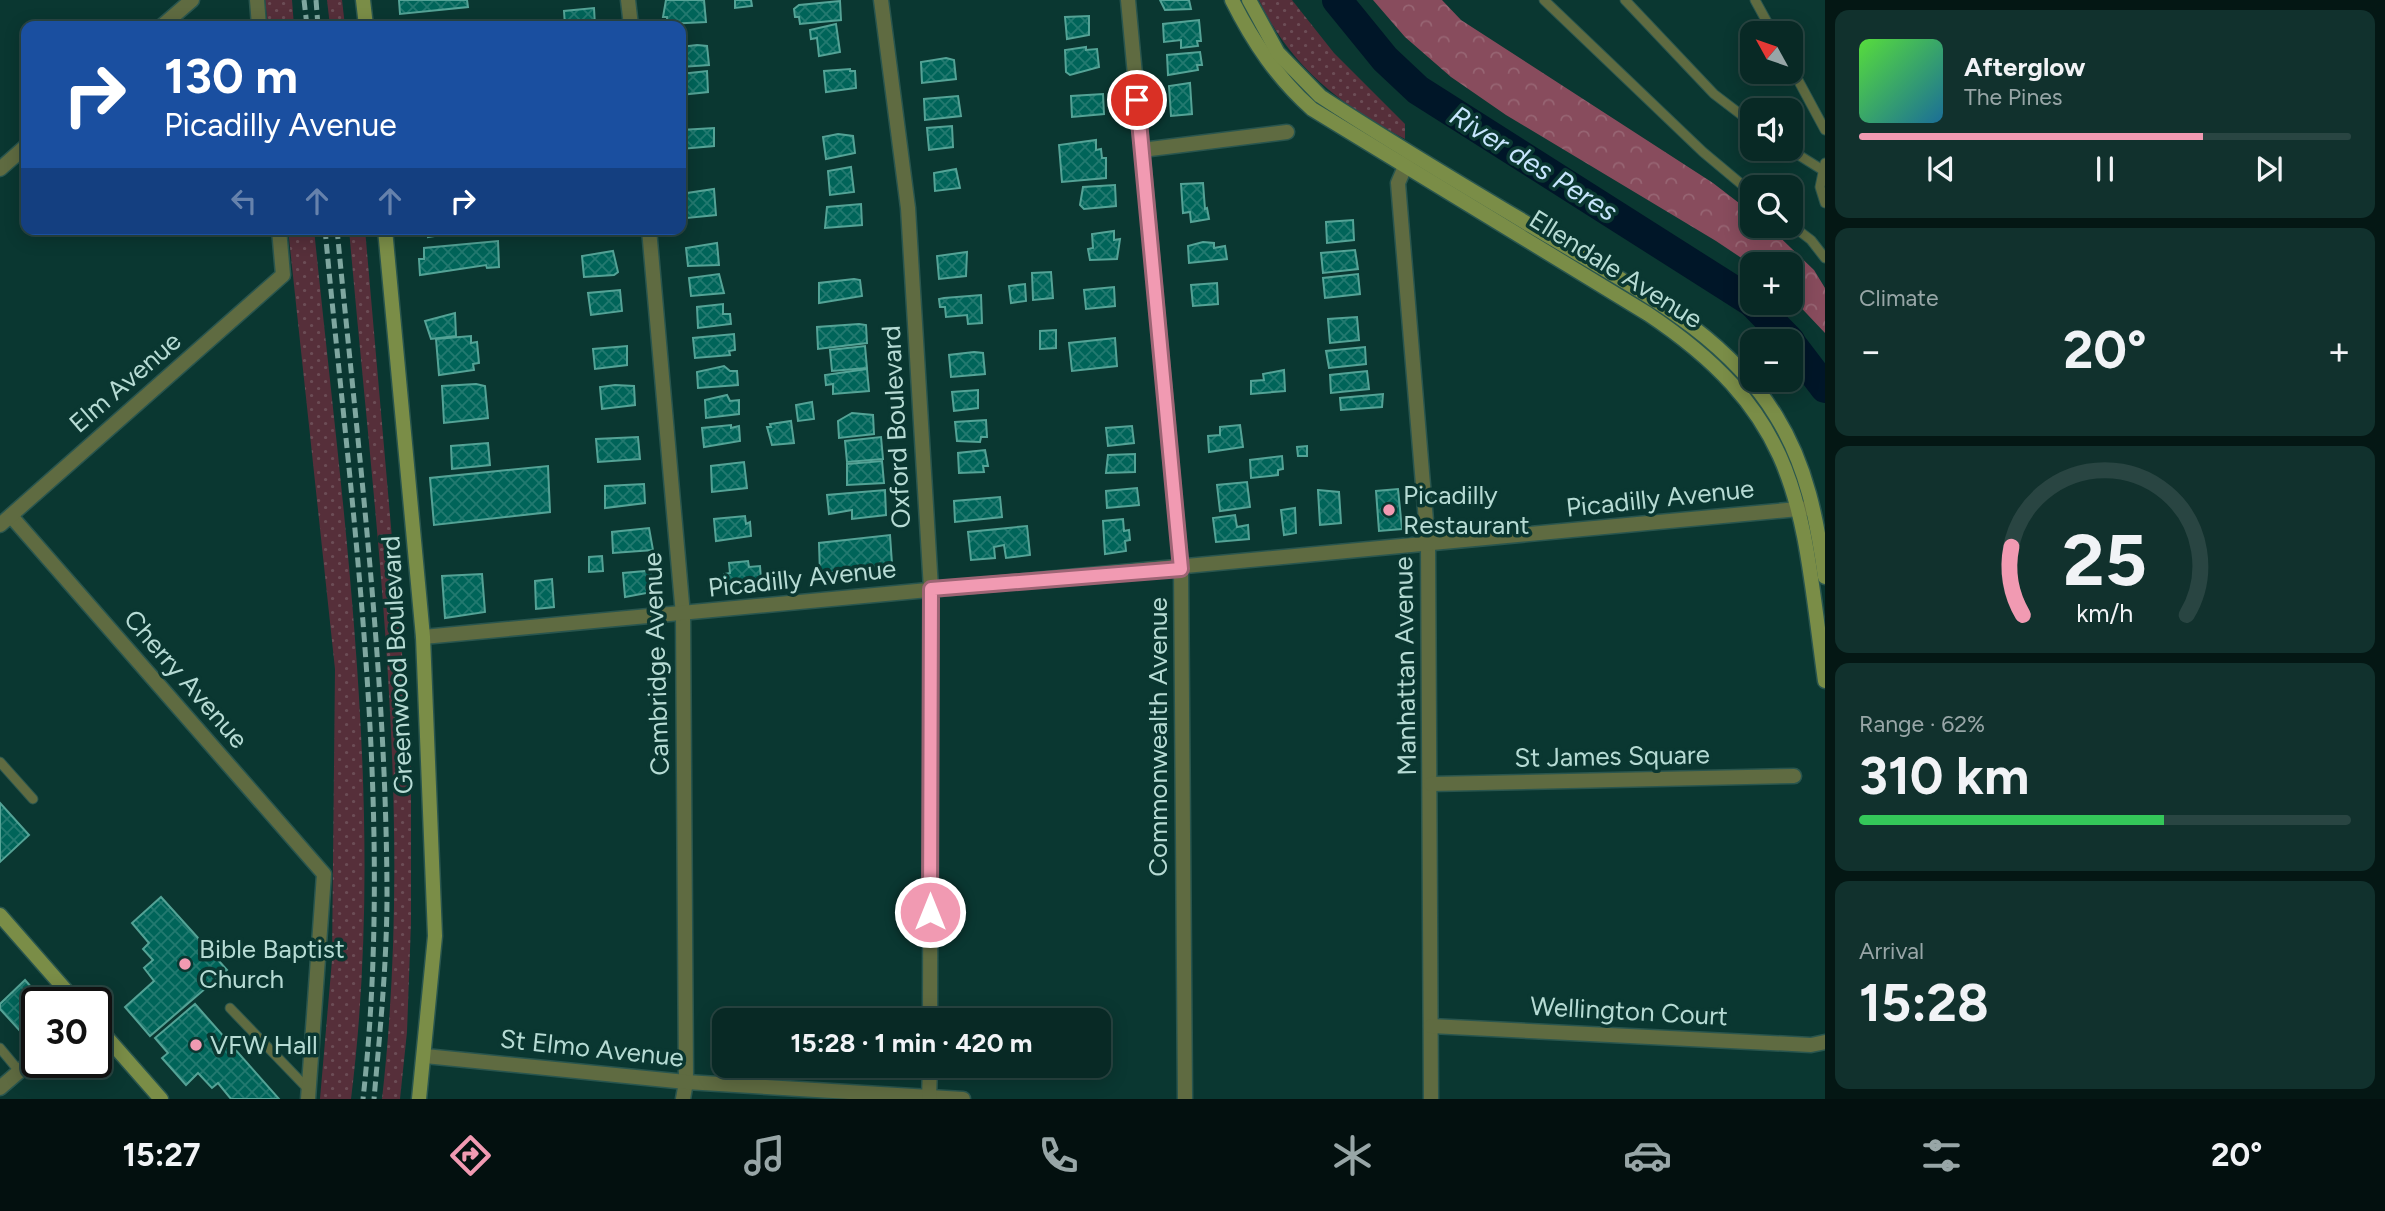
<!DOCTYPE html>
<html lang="en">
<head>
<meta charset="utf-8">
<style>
	body { margin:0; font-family:Figtree,sans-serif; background:#11312d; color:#f1f3f6; height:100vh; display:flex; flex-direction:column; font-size:26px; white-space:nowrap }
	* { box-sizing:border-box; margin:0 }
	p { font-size:23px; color:#98a6a7 }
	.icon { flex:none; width:38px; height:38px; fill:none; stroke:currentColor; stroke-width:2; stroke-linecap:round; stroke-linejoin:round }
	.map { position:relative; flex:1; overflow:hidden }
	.side { display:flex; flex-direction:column; gap:10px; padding:10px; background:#041714; width:560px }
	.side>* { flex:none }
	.guide { position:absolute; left:21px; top:21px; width:665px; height:214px; border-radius:14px; box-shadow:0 4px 18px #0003,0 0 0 2px #294542; background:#1a4fa0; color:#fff; overflow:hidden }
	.needle { width:46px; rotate:310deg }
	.controls { position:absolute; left:1740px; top:21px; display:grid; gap:14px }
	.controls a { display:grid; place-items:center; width:63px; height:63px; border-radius:14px; background:#082925; box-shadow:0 4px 18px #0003,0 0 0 2px #294542; font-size:35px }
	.speed { position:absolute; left:21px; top:987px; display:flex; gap:14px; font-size:35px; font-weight:700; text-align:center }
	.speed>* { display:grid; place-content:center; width:91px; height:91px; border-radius:50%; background:#082925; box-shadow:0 4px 18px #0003,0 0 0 2px #294542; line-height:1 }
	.speed .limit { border:4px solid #111; border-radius:10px; background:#fff; color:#111 }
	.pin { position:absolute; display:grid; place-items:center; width:60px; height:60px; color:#fff; margin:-30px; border:4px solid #fff; border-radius:50%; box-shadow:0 2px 7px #0007 }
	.me { position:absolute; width:77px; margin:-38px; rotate:0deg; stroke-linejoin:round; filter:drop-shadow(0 0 5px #0008) }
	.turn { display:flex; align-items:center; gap:24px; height:147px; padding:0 28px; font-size:32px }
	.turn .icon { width:91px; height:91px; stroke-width:2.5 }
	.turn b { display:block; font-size:49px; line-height:60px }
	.lanes { display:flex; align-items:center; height:66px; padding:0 28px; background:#0003; justify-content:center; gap:35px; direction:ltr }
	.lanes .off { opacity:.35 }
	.big { font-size:52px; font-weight:700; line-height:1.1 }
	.side .card { flex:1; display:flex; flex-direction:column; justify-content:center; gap:10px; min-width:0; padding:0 24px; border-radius:14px; background:#11312d }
	.side .dial { align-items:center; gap:0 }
	.dial svg { height:182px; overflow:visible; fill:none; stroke:#294542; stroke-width:7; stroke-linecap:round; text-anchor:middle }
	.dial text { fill:#f1f3f6; stroke:none }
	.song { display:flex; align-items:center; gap:21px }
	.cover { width:84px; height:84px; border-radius:10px; background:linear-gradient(135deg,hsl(110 70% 55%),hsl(200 70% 35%)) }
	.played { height:7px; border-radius:4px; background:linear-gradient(90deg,#f19ab2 70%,#294542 70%) }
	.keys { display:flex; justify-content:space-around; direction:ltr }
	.heat { display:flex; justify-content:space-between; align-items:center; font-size:38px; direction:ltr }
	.charge { height:10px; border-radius:5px; background:linear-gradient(90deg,#34c759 62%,#294542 0) }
	.trip { position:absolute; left:712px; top:1008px; width:399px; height:70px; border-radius:14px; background:#082925; box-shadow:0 4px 18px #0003,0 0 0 2px #294542; font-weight:700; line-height:70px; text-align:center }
	.tab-bar { display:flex; height:112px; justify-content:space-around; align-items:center; background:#03100f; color:#98a6a7 }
	.tab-bar .icon { width:49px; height:49px }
	.tab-bar .current { color:#f19ab2 }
	.tab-bar b { font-size:32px; color:#f1f3f6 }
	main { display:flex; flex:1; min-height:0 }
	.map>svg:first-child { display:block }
</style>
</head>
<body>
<main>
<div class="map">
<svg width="1825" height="1099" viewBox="0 0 1825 1099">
	<defs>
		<pattern id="grass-dots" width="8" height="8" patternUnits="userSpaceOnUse" patternTransform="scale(1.75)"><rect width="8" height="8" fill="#562f3a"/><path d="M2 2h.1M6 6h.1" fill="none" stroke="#6c4d56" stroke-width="1.8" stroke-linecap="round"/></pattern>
		<pattern id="forest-crowns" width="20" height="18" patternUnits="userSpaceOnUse" patternTransform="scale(1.75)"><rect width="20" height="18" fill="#884c5d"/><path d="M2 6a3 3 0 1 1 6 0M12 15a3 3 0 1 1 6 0" fill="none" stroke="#976573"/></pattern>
		<pattern id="building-cross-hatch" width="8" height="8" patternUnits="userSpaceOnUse" patternTransform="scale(1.75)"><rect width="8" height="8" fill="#006459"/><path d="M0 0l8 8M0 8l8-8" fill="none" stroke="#237a70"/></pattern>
	</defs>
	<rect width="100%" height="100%" fill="#0a3731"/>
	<g fill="url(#grass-dots)">
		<polygon points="265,0 292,0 294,26 268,26"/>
		<polygon points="327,0 342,0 345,26 330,26"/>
		<path d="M1259 0H1292L1334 53 1405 124V139C1342 107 1289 65 1259 0Z"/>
		<path d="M288 229H314C343 517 387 810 351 1099H320L332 960 335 669Z"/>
		<path d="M349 229H365L411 756V923L407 1032 400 1099H382C415 808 374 519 349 229Z"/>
	</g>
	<polygon fill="url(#forest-crowns)" points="1373,0 1442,0 1461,20 1713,183 1752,213 1752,226 1768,226 1814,270 1825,288 1825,333 1790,296 1790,264 1752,265 1716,241 1506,115 1451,77 1405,37"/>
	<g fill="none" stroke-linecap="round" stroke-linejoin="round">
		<g stroke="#001628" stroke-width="30">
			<polyline points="1337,0 1385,59 1418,90 1752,302"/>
			<polyline points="1753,303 1790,341"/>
			<polyline points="1790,342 1825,388"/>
		</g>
	</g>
	<g fill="url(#building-cross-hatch)" stroke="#54a396" stroke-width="2">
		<polygon points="399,0 467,0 468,7 400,14"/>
		<polygon points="666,0 704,0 706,22 667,24 667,17 663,17"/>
		<polygon points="735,0 751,0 752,6 735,8"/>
		<polygon points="1160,0 1189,0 1191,9 1165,10"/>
		<polygon points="840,1 841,20 800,24 799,17 795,17 794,9 799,5"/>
		<polygon points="594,8 595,26 565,26 564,11"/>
		<polygon points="1089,16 1089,35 1067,39 1065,17"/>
		<polygon points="1199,20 1201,41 1197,41 1198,46 1181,48 1181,40 1164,42 1163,24"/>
		<polygon points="438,22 442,26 411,26"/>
		<polygon points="836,24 840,52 819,56 817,38 811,39 810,30"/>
		<polygon points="697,45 707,46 709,65 681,67 681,47"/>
		<polygon points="1086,47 1086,50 1097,49 1099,67 1070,75 1066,72 1065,50"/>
		<polygon points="1200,52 1202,65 1197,65 1198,70 1168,75 1167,55"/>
		<polygon points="946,58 954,60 956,79 922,83 921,62"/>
		<polygon points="850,69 850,71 855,71 856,88 826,92 824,71"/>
		<polygon points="707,71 708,92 681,95 681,74"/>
		<polygon points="1190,83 1192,114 1171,116 1169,86"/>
		<polygon points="1103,94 1104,114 1072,117 1071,96"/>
		<polygon points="958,96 961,116 925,120 924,99"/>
		<polygon points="952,126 953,147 929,150 927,128"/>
		<polygon points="714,128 714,146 681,149 681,130"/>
		<polygon points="838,134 853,136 855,153 826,159 823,137"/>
		<polygon points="1096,140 1096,150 1101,149 1102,158 1106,158 1106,178 1062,182 1059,145"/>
		<polygon points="851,167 854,192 830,195 828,171"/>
		<polygon points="956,169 960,188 935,191 934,173"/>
		<polygon points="1203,183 1205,209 1207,208 1209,219 1191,222 1190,212 1183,213 1181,184"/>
		<polygon points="1115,185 1116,206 1084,209 1080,205 1083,187"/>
		<polygon points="714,189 716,215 687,218 687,213 683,213 681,197 687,193"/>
		<polygon points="861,204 862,225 825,228 827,207"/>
		<polygon points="1353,220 1354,240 1327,243 1326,222"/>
		<polygon points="427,229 466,229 466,231 428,237"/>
		<polygon points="1114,231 1114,240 1120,239 1117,259 1090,260 1088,249 1093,248 1092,234"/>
		<polygon points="498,241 499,267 487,268 486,265 420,275 419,259 424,259 424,248"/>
		<polygon points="1203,242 1214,243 1214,248 1225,246 1227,259 1189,263 1188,246"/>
		<polygon points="717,243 719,265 688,266 686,248"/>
		<polygon points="1355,250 1358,269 1323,273 1321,253"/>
		<polygon points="613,251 618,272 614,275 584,277 582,256"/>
		<polygon points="967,252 966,276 939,279 937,256"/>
		<polygon points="1051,272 1053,298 1033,300 1032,273"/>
		<polygon points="719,274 724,293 691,296 689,278"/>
		<polygon points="1358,274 1360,294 1325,298 1323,278"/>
		<polygon points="854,279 860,280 862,296 819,303 819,283"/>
		<polygon points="1217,283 1218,304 1193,306 1191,285"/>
		<polygon points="1025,284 1026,301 1011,303 1009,286"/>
		<polygon points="1114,287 1115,306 1086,309 1084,290"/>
		<polygon points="620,290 622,311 591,315 588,293"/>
		<polygon points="981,295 982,323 968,324 967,315 946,317 945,307 940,307 939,299 944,298"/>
		<polygon points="723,304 723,314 730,314 731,324 698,328 697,307"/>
		<polygon points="455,313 456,336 431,339 425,321"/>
		<polygon points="1357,317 1359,340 1330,343 1328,319"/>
		<polygon points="859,324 866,325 867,343 818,349 817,327"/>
		<polygon points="1056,330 1056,348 1040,349 1040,331"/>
		<polygon points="734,334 735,350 729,351 730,355 695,358 693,338"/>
		<polygon points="471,336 471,343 477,342 479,363 473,364 474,370 439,375 436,339"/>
		<polygon points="1115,338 1117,366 1072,371 1069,343"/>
		<polygon points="627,346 627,365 595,369 593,349"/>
		<polygon points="865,346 867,368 832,371 830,350"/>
		<polygon points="1365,347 1366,364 1329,368 1326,351"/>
		<polygon points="974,352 983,353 985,374 951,377 949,355"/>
		<polygon points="724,366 730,371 737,371 738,385 698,388 697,372"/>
		<polygon points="867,369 869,391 833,394 833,384 826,385 825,375"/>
		<polygon points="1284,370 1285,391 1251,394 1251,381 1264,380 1263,374"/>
		<polygon points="1367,371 1369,389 1331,393 1330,375"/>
		<polygon points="476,384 485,386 488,418 444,423 442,386"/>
		<polygon points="615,385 634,386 635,405 602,409 600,387"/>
		<polygon points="978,390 978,408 954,411 952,392"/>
		<polygon points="1383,394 1382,407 1341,410 1340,398"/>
		<polygon points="727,395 730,401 739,400 739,414 706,418 705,400"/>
		<polygon points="812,402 814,419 798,421 796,405"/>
		<polygon points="852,413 873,415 874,434 839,438 838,421"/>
		<polygon points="986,420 987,437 981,437 980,442 957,441 955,422"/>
		<polygon points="791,421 794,443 772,445 767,427 771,427 770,424"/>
		<polygon points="731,425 731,428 739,426 740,441 704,447 702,428"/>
		<polygon points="1240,425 1243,447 1209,452 1208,436 1220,435 1220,427"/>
		<polygon points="1132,426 1134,443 1108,446 1106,428"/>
		<polygon points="638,437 640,459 598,462 596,439"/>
		<polygon points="881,437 883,459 847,462 845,441"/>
		<polygon points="488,443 490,465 452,469 451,446"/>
		<polygon points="1307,446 1307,456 1298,456 1297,447"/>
		<polygon points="985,450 988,466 983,466 984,472 959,473 958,453"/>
		<polygon points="1135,454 1135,472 1106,473 1108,455"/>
		<polygon points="1282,456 1283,469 1278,470 1278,475 1251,478 1250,460"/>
		<polygon points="882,461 884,483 847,485 847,464"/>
		<polygon points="744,462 747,488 712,492 711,466"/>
		<polygon points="548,466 550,512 434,525 430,478"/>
		<polygon points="1247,482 1250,507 1220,511 1217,485"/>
		<polygon points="644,484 645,503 605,508 605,486"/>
		<polygon points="1137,488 1139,505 1107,508 1106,491"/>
		<polygon points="1398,489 1402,529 1379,531 1376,491"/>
		<polygon points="885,490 886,515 852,519 852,510 829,514 827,495"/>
		<polygon points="1318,490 1339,492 1341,523 1320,525"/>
		<polygon points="1000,497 1002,517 955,522 954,501"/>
		<polygon points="1295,508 1296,533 1284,535 1281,510"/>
		<polygon points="1235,515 1237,527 1248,525 1249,539 1216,542 1213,518"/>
		<polygon points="745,516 746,524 750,522 751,536 716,541 714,519"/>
		<polygon points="1123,519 1124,531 1129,530 1130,540 1125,541 1126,551 1105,554 1103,521"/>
		<polygon points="1027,526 1030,555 1006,558 1004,545 994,547 995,558 971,560 968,532"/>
		<polygon points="649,528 653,550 613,553 612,532"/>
		<polygon points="890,535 892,564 820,574 819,543"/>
		<polygon points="602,556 603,571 589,572 589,557"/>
		<polygon points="748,561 749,567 760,566 761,580 724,586 724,574 730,573 729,563"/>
		<polygon points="645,571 651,573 652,592 625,597 623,573"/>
		<polygon points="482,574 485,612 445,618 442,576"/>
		<polygon points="552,579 554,607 536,609 535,581"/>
		<polygon points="0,803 29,835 0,862"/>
		<polygon points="161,897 227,970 150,1036 125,1007 154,981 144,968 153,960 143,949 149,943 132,923"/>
		<polygon points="25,980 45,1003 37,1003 37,1020 22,1033 0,1009 0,1004"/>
		<polygon points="195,1004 279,1099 231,1099 218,1083 212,1088 198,1073 186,1085 162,1058 168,1053 155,1038"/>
	</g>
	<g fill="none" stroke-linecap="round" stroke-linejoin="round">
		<defs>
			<g id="lane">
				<polyline points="1544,0 1703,152 1752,193"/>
				<polyline points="1625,0 1714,94 1752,123"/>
				<polyline points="1755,0 1773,33"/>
				<polyline points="1790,65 1825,130"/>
				<polyline points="1789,149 1821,169"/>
				<polyline points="1825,163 1820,187 1825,203"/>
				<polyline points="1790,224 1811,240 1825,258"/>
				<polyline points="0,762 33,799"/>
				<polyline points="230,1008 308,1089"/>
				<polyline points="0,1048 19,1071"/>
			</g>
			<g id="street">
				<polyline points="257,0 259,26"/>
				<polyline points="628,0 631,26"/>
				<polyline points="881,0 908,208 931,589 930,1020"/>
				<polyline points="1128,0 1181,568 1185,1099"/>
				<polyline points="162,26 192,0"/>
				<polyline points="1142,150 1287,132"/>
				<polyline points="1410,155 1398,183 1428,545 1431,1099"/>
				<polyline points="0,169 26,146"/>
				<polyline points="649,229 683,615 686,1082 683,1099"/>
				<polyline points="11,516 324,874 308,1099"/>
				<polyline points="0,525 283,275 279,229"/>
				<polyline points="423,637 1809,508"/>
				<polyline points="1431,784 1794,776"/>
				<polyline points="1431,1026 1811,1045 1825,1042"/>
				<polyline points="425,1056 686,1082 963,1099"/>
				<polyline points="0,1088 37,1056"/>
				<polyline points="929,1099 930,1066"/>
			</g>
			<g id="secondary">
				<polyline points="363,0 366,26"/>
				<path d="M1232 0C1253 42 1277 78 1312 109L1648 314C1805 419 1801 509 1825 681"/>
				<path d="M1249 0 1278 53 1320 96C1396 146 1476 193 1555 240 1636 289 1725 333 1776 416 1807 466 1817 520 1825 577"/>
				<polyline points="385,229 423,637 435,936 419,1099"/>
				<polyline points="0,915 77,1003"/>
				<polyline points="96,1025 161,1099"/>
			</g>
		</defs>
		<use href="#lane" stroke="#29554e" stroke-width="11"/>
		<use href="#street" stroke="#29554e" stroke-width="17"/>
		<use href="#secondary" stroke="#29554e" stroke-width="17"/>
		<use href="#lane" stroke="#5f6b41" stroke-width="9"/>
		<use href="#street" stroke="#5f6b41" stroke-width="14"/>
		<use href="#secondary" stroke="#7a8d47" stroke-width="14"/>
		<g stroke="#7fa7a0" stroke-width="5" stroke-dasharray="10 5" stroke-linecap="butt">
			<polyline points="304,0 307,26"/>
			<polyline points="316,0 318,26"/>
			<path d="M325 229C352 518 395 810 363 1099"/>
			<path d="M337 229C358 450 386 671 387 893 387 962 380 1031 374 1099"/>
		</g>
	</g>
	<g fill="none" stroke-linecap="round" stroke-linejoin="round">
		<defs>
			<polyline id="route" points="930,912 931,589 1181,569 1137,100"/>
		</defs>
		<use href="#route" stroke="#9d6474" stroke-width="18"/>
		<use href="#route" stroke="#f19ab2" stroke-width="12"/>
	</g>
	<g fill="#f19ab2" stroke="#0a3731" stroke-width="2.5">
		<circle cx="1389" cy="510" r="7"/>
		<circle cx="185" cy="964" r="7"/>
		<circle cx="196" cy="1045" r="7"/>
	</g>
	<g text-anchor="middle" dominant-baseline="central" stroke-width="7" stroke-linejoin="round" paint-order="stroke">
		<g font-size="26" fill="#b6dbd4" stroke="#0a3731">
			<text transform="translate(1616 269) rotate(32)">Ellendale Avenue</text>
			<text transform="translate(125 382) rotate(-41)">Elm Avenue</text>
			<text transform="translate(896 427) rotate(-93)">Oxford Boulevard</text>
			<text transform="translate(1660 498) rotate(-6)">Picadilly Avenue</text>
			<text transform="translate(802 578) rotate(-6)">Picadilly Avenue</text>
			<text transform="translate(656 664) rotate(-92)">Cambridge Avenue</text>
			<text transform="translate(397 665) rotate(-93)">Greenwood Boulevard</text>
			<text transform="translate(1405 666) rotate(-91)">Manhattan Avenue</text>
			<text transform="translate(186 679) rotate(49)">Cherry Avenue</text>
			<text transform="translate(1158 737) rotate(-90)">Commonwealth Avenue</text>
			<text transform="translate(1612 756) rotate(-1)">St James Square</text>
			<text transform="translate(1629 1011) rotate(3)">Wellington Court</text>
			<text transform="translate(592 1048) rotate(6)">St Elmo Avenue</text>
		</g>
		<g font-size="26" fill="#b6dbd4" stroke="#0a3731" text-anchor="start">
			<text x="1403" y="495">Picadilly<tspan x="1403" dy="30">Restaurant</tspan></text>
			<text x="199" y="949">Bible Baptist<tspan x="199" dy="30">Church</tspan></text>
			<text x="210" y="1045">VFW Hall</text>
		</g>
		<g font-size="28" font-style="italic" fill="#c7e5fd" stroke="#0a3731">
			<text transform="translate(1534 163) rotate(32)">River des Peres</text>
		</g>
	</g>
</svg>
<div class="controls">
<a><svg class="needle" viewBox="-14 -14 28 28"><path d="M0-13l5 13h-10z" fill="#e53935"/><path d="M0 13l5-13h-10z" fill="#98a6a7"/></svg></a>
<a><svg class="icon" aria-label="sound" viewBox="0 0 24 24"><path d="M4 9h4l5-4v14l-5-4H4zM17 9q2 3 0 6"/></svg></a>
<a><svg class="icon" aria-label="search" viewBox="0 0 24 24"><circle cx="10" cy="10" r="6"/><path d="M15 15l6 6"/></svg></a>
<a>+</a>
<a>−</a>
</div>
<div class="speed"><div class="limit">30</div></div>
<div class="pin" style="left:1137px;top:100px;background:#d93025"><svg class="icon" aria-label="arrive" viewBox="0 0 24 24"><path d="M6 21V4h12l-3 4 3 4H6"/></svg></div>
<svg class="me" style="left:930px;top:912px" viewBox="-20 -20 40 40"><circle r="17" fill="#f19ab2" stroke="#fff" stroke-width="3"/><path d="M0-11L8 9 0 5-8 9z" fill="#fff"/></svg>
<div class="trip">15:28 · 1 min · 420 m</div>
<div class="guide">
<div class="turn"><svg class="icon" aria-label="right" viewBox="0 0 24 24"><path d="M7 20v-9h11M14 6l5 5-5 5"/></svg><div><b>130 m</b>Picadilly Avenue</div></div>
<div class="lanes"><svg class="icon off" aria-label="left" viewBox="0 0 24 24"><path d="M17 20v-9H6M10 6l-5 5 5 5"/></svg><svg class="icon off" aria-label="ahead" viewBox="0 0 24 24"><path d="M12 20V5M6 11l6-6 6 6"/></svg><svg class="icon off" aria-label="ahead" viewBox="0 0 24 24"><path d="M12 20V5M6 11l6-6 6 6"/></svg><svg class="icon" aria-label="right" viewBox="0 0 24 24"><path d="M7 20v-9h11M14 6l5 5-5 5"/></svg></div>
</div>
</div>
<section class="side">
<div class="card">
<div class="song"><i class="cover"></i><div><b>Afterglow</b><p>The Pines</p></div></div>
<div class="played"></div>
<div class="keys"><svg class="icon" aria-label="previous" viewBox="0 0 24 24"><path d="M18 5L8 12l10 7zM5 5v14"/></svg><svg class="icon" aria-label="pause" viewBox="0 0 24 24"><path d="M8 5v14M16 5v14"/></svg><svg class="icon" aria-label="next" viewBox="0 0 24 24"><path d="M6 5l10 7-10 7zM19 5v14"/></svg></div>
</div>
<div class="card"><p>Climate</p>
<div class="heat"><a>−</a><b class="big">20°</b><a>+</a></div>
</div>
<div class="card dial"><svg viewBox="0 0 100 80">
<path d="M14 69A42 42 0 1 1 86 69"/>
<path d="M14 69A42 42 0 0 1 9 39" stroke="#f19ab2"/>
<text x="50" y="56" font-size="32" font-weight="700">25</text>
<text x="50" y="72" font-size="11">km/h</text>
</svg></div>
<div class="card"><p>Range · 62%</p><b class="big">310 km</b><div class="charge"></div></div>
<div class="card"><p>Arrival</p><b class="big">15:28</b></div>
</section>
</main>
<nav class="tab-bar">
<b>15:27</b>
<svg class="icon current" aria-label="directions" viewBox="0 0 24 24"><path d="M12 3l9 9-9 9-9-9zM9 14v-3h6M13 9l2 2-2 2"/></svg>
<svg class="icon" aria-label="music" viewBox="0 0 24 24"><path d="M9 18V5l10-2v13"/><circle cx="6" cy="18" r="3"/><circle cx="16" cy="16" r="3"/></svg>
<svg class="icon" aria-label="phone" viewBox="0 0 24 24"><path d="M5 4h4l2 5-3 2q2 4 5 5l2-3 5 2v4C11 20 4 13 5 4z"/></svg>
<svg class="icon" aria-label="climate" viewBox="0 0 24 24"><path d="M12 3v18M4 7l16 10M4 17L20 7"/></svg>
<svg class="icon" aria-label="car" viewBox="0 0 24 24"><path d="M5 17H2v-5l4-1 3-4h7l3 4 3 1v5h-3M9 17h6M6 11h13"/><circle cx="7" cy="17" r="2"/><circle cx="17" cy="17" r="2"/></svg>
<svg class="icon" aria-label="filters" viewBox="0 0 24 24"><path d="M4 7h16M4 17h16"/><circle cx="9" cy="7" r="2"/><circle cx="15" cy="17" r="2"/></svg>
<b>20°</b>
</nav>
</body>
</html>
